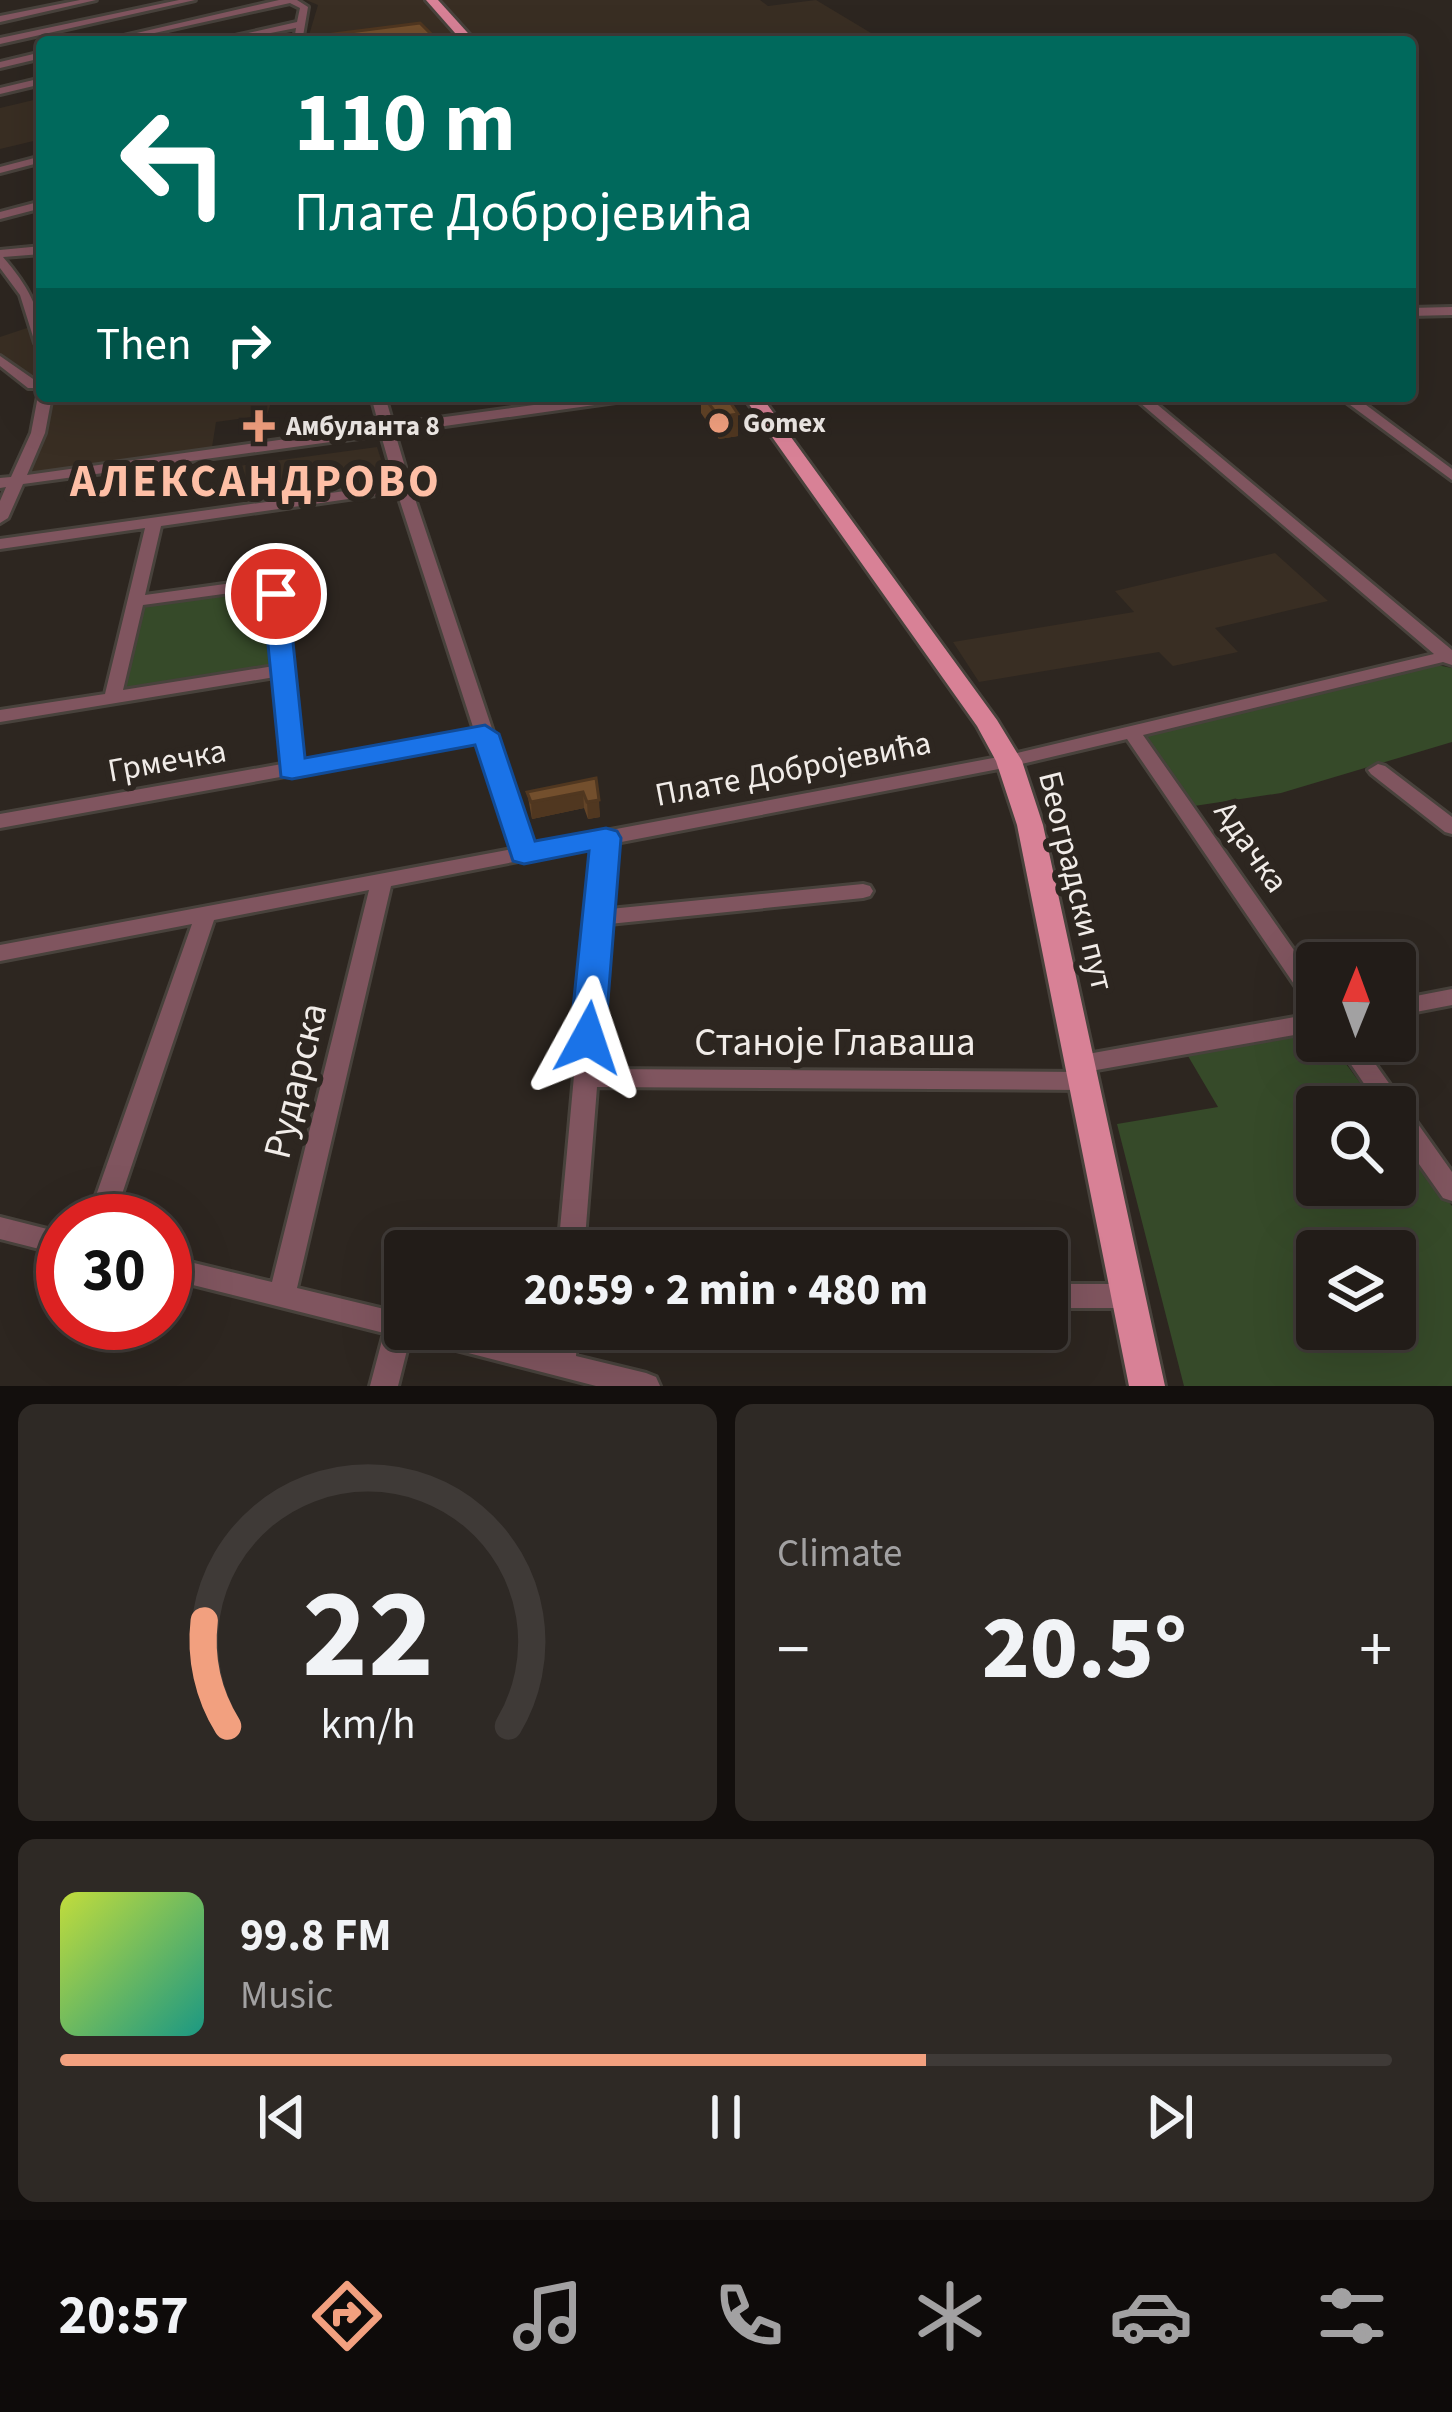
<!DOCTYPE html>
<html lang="en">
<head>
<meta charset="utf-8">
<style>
	body { margin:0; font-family:"Source Sans 3",sans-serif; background:#2e2925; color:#f1f3f6; height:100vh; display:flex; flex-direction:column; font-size:45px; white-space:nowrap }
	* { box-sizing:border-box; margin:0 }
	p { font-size:39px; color:#a2a1a2 }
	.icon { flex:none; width:66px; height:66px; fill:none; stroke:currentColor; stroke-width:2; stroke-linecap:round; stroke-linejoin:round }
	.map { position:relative; height:1386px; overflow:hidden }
	.details { display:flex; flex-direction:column; gap:18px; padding:18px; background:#130f0d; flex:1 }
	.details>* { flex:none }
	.top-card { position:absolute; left:36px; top:36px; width:1380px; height:366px; border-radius:12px; box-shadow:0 12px 48px #0002,0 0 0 3px #3f3a37; background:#00695c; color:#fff; overflow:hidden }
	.needle { width:78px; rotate:1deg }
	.controls { position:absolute; left:1296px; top:942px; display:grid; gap:24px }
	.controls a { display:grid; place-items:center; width:120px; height:120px; border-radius:12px; background:#221c18; box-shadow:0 12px 48px #0002,0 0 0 3px #3f3a37; font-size:60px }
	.speed { position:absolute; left:36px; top:1194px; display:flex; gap:24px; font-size:60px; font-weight:700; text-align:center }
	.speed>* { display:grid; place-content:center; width:156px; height:156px; border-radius:50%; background:#221c18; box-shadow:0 12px 48px #0002,0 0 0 3px #3f3a37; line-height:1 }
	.speed .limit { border:18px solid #d22; background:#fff; color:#111 }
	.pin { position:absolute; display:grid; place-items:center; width:102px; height:102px; color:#fff; margin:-51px; border:6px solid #fff; border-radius:50%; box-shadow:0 3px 12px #0007 }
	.me { position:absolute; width:132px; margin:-66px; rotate:5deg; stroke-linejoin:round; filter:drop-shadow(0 0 9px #0008) }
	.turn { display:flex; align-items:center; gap:42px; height:252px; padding:0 60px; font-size:54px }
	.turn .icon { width:156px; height:156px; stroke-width:2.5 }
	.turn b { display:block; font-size:84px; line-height:102px }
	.then { display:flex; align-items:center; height:114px; padding:0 60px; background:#0003; gap:24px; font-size:45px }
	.big { font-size:90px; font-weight:800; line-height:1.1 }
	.details .widget { flex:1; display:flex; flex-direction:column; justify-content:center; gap:18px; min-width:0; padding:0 42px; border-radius:18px; background:#2e2925 }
	.details .dial { align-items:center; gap:0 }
	.dial svg { height:312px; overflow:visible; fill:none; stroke:#3f3a37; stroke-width:7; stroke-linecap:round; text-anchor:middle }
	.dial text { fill:#f1f3f6; stroke:none }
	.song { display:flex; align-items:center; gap:36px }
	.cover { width:144px; height:144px; border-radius:18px; background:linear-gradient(135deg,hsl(70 70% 55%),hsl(170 70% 35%)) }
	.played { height:12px; border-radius:6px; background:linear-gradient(90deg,#f2a07f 65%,#3f3a37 65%) }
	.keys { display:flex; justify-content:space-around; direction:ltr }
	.heat { display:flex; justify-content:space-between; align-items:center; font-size:66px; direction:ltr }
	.details .tiles { flex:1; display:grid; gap:18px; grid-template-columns:1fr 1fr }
	.widget:last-child { grid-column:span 2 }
	.trip { position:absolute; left:384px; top:1230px; width:684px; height:120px; border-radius:12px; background:#221c18; box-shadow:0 12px 48px #0002,0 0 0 3px #3f3a37; font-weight:800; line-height:120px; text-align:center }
	.tabs { display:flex; height:192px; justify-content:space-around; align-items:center; background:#0e0b0a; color:#a2a1a2 }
	.tabs .icon { width:84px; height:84px }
	.tabs .current { color:#f2a07f }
	.tabs b { font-size:54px; color:#f1f3f6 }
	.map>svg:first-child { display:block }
</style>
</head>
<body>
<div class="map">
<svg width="1452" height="1386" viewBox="0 0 1452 1386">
	<rect width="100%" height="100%" fill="#2d2620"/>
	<g fill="#392e23">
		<polygon points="306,0 760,0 768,6 816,0 886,42 307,42 318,5"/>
		<polygon points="42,98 42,139 0,149 0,108"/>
		<polygon points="42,323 42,393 0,364 0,337"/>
		<polygon points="46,396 273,396 267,415 216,422 210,460 17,487"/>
		<polygon points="377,447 389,484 245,505 238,466"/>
		<polygon points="1275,553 1328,601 1215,628 1238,652 1173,666 1159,652 979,682 953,642 1134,612 1115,591"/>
	</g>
	<g fill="#364a29" fill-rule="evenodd">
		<polygon points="266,587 275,668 124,691 143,604"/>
		<polygon points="1432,664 1452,668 1452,742 1281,793 1194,806 1142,734"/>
		<path d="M1317 1029V1041H1329L1378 1107H1317V1185H1395V1130L1452 1206V1386H1184L1117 1124 1218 1107 1188 1056ZM1317 1251H1395V1329H1317Z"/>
	</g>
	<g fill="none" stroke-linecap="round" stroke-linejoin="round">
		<defs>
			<g id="minor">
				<polygon points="80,0 96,0 0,22 0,16"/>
				<polygon points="179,0 195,0 0,44 0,38"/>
				<polygon points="279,0 297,0 308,7 302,42 294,42 296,28 225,42 208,42 297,22 300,8 290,3 114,42 98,42"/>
				<polygon points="42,52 42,58 0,68 0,62"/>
				<polygon points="42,78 42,84 0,94 0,88"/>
				<polygon points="42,156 42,162 0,173 0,167"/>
				<polygon points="42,201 42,208 0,219 0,212"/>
				<path d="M42 246V254L3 257C27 285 42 309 42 347L35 343 20 295 0 268V250Z"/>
				<polygon points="1452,307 1452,315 1410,316 1410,308"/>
				<polygon points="0,356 36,381 42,380 42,388 28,388 0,366"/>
				<path d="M42 393V396H52L45 433 27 475 379 426 371 396H385L393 424 600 396H637L630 400 395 433 411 487 531 845 1009 755 1434 654 1132 396H1147L1452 650V665L1443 662 1143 735 1317 983V1008L1309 1006 1127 739 1009 767 616 843 610 909 863 884 870 886 873 891 870 896 863 898 609 924 598 1069 1079 1072 1070 1064 1074 1058 1082 1055 1317 1013V1031L1085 1072 1092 1075 1096 1081 1092 1087 1084 1090 597 1087 584 1251H558L595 846 391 886 297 1288 405 1314V1329H467L549 1349 552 1329H578L576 1356 646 1373 656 1377 660 1386H596L410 1338 398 1386H370L384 1333 165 1278V1256L272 1282 369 890 214 920 113 1221H87L192 924 0 961V945L512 849 478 741 0 828V814L282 764 275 677 0 722V710L105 694 145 528 0 549V539L395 484 381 435 23 484 8 518 0 523V501L6 487 0 488V478L11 477 31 433 38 396ZM397 492 474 730 301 761 283 582 275 577 145 595 161 526ZM267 588 274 666 123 690 143 605Z"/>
				<polygon points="1338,396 1354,396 1452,469 1452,480"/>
				<polygon points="1378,764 1385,766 1452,817 1452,834 1445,832 1371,774 1368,770"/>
				<polygon points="1452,989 1452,1005 1395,1016 1395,1000"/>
				<polygon points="1335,1041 1359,1041 1452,1172 1452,1201 1443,1198 1395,1130 1395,1107 1380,1107"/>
				<polygon points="0,1217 63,1233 63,1255 0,1239"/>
				<polygon points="1047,1284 1129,1284 1138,1288 1142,1296 1138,1304 1129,1308 1047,1308"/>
			</g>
			<g id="major">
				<polygon points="426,0 438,0 476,42 463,42"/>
				<polygon points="743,396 761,396 997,720 1022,761 1043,825 1165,1386 1129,1386 1017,825 996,761 977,726"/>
			</g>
		</defs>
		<use href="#minor" stroke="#48423c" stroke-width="6"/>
		<use href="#major" stroke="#48423c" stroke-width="6"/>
		<use href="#minor" fill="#80555f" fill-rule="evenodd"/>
		<use href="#major" fill="#d88196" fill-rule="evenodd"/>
	</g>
	<g fill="#634427">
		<polygon points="701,396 726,396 738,414 738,436 719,439 701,413"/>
		<polygon points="596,778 600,817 588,819 584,808 532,819 527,792"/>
	</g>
	<g fill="#503720">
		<polygon points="433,36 434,42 384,42"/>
		<polygon points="738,414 738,436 719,439 719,417"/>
		<polygon points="583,792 584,808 532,819 531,802"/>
		<polygon points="599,800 600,817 588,819 587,802"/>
	</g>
	<g fill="#734f2d" stroke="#503720" stroke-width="3">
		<polygon points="420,23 433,36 384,42 315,42 311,37"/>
		<polygon points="703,396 726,396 738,414 719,417"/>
		<polygon points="596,778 599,800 587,802 583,792 531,802 527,792"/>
	</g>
	<polygon fill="#1a73e8" stroke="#114b97" stroke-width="3" points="276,587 288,594 305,758 485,725 499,734 535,841 606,828 617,831 621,838 605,1038 600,1047 588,1051 575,1047 570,1038 589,851 524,864 513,861 475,745 292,779 281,777 263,594"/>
	<g fill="#f2a07f" stroke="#2d2620" stroke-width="4.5">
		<circle cx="719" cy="423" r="12"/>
		<path d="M253 408h12v12h12v12h-12v12h-12v-12h-12v-12h12z"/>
	</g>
	<g text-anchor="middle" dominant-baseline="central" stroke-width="12" stroke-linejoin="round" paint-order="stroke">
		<g font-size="27" font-weight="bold" fill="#f1ece8" stroke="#2d2620" text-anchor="start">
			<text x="743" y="423">Gomex</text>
			<text x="286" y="426">Амбуланта 8</text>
		</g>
		<g font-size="33" fill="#f1ece8" stroke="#2d2620">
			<text transform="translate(167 761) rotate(-10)">Грмечка</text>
			<text transform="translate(793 769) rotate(-11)">Плате Добројевића</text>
			<text transform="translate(1251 847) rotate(55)">Адачка</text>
			<text transform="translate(1076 881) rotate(76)">Београдски пут</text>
		</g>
		<g font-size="39" fill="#f1ece8" stroke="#2d2620">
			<text x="835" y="1043">Станоје Главаша</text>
			<text transform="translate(296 1081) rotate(-76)">Рударска</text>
		</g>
		<g font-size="45" font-weight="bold" letter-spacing="3" fill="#febfa6" stroke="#2d2620">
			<text x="256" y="482">АЛЕКСАНДРОВО</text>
		</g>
	</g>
</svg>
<div class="controls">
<a><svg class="needle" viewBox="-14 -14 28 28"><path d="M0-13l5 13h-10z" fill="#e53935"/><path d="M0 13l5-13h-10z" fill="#a2a1a2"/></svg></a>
<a><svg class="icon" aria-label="search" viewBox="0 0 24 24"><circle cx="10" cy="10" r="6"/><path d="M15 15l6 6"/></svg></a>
<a><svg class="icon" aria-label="layers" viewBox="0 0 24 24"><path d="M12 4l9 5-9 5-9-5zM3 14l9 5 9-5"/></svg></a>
</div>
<div class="speed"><div class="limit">30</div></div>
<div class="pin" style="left:276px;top:594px;background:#d93025"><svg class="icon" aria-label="arrive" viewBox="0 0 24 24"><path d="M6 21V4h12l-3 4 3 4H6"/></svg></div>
<svg class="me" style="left:588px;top:1038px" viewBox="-20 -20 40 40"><path d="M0-17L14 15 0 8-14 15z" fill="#1a73e8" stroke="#fff" stroke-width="4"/></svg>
<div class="trip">20:59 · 2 min · 480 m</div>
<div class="top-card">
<div class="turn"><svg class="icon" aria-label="left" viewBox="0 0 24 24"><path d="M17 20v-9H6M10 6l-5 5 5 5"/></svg><div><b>110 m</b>Плате Добројевића</div></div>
<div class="then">Then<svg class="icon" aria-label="right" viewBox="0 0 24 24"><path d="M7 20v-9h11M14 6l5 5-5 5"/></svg></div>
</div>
</div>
<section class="details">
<div class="tiles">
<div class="widget dial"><svg viewBox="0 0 100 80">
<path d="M14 69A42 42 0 1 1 86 69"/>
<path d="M14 69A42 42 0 0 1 8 42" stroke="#f2a07f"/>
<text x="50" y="56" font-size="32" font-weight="700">22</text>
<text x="50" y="72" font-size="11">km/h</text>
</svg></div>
<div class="widget"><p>Climate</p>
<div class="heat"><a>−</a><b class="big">20.5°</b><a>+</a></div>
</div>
<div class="widget">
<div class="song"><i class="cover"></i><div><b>99.8 FM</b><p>Music</p></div></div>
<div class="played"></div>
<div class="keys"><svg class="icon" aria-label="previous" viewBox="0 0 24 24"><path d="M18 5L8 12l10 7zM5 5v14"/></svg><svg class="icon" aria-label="pause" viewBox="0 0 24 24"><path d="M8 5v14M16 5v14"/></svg><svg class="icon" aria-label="next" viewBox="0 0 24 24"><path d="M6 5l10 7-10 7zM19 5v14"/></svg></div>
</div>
</div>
</section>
<nav class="tabs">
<b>20:57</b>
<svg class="icon current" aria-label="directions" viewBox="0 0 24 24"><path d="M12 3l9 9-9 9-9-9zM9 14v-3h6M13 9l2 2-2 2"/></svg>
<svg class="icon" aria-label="music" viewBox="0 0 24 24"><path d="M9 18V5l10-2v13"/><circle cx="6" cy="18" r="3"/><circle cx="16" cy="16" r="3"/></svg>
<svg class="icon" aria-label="phone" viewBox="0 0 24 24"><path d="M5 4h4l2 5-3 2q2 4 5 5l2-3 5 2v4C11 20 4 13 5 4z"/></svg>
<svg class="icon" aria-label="climate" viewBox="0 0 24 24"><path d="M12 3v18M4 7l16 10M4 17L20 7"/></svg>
<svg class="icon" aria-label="car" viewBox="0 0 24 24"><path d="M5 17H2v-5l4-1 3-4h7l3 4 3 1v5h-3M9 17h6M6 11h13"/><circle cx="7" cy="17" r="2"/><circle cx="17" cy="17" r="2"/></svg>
<svg class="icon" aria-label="filters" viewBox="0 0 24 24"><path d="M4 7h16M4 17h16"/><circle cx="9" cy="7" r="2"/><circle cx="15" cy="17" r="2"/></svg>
</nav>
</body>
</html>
